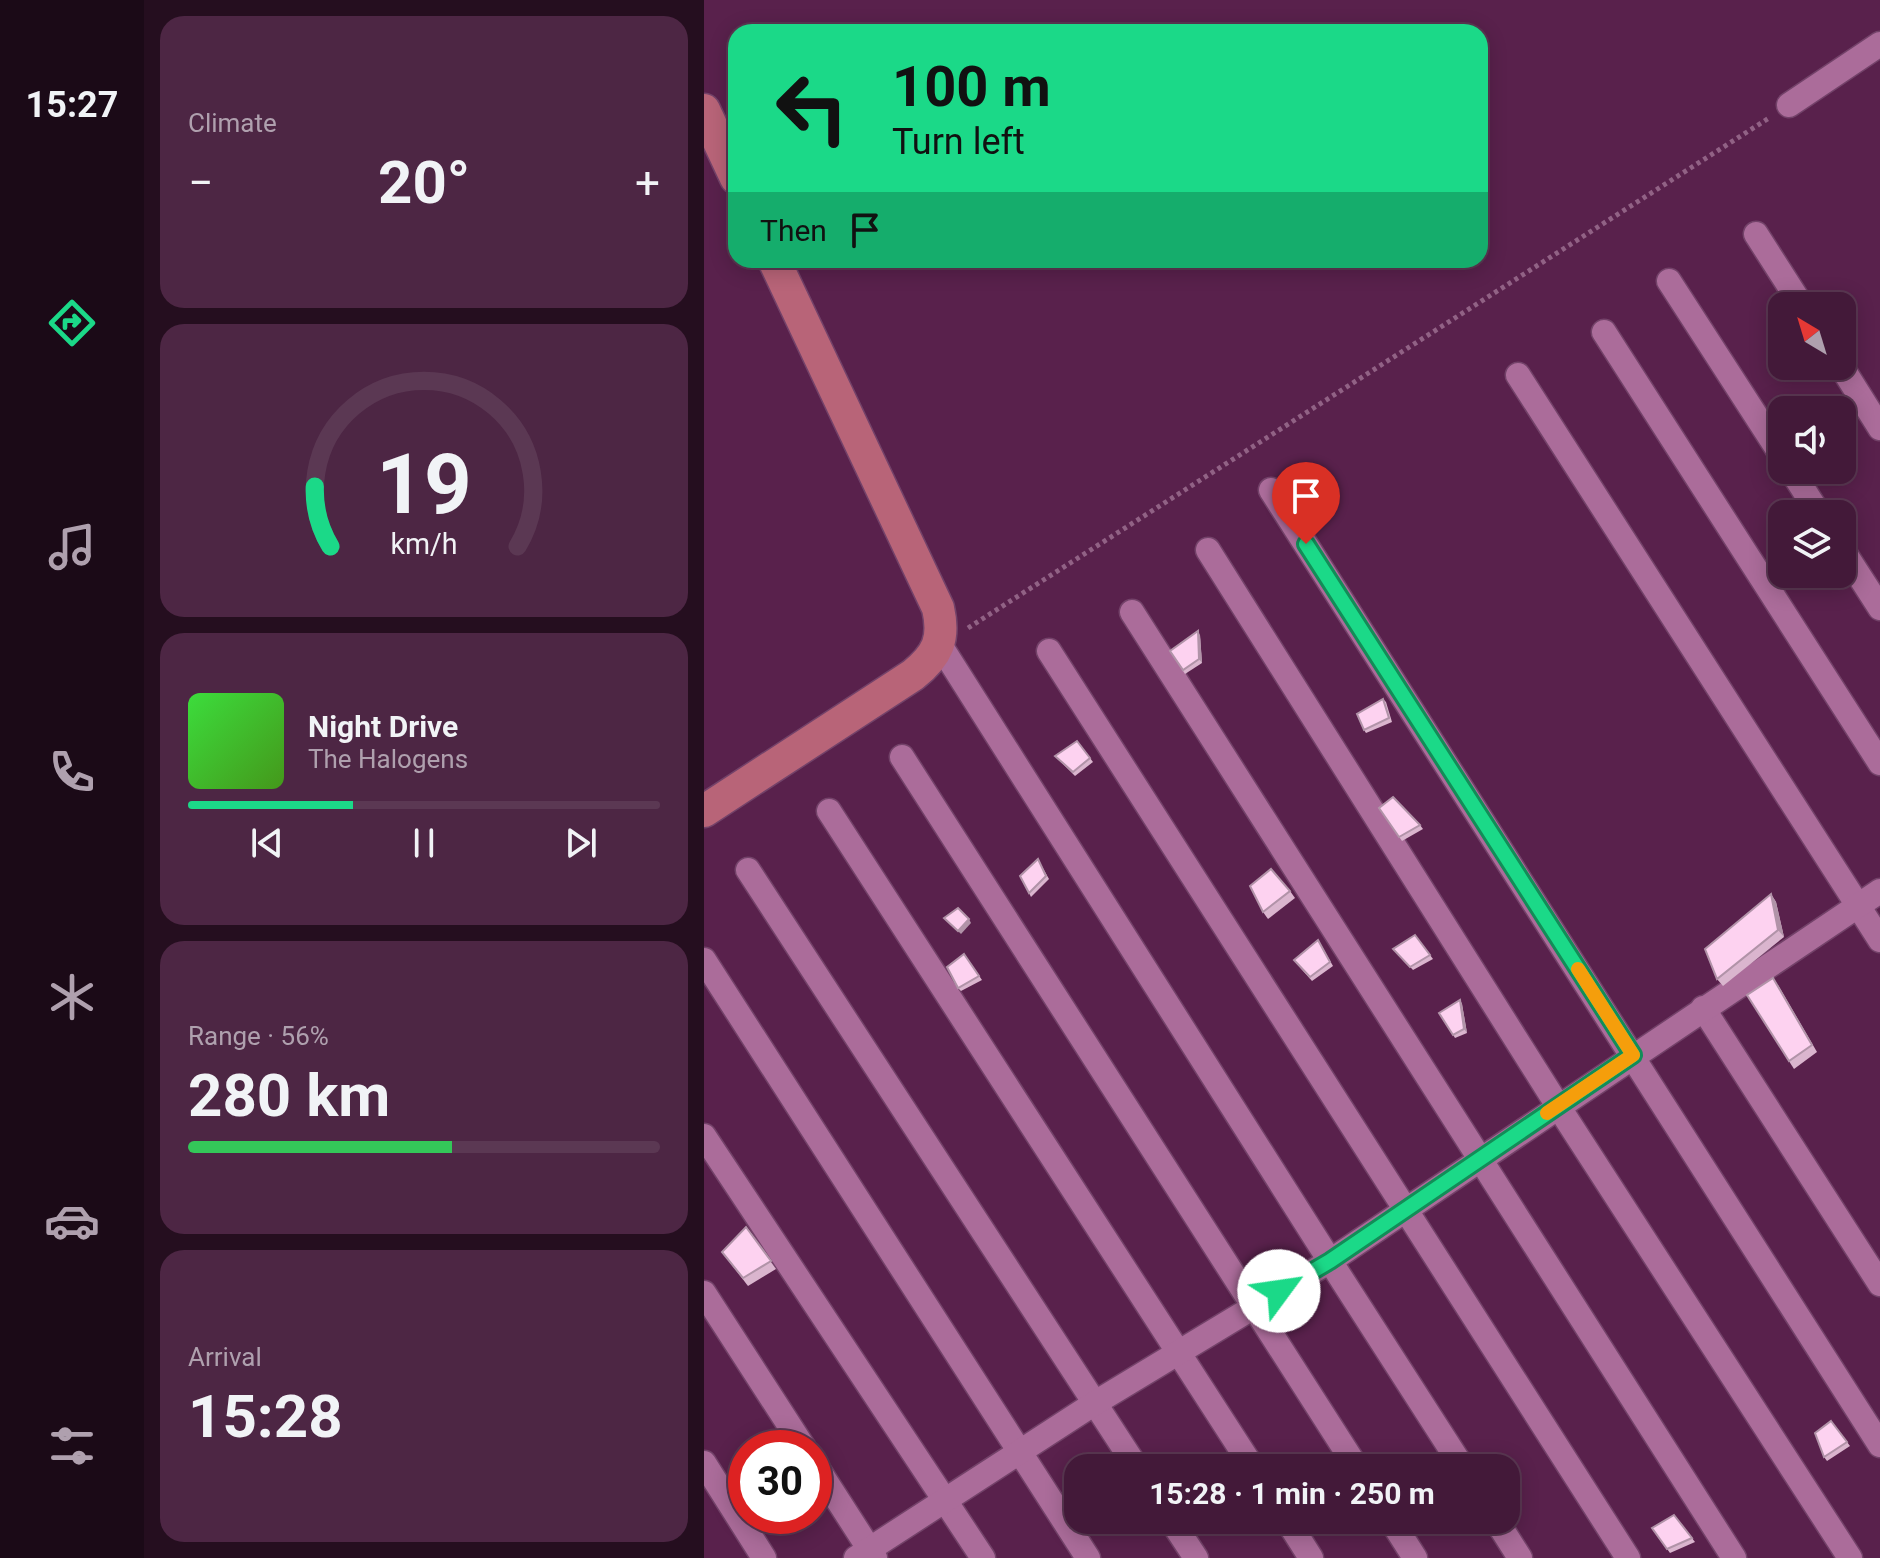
<!DOCTYPE html>
<html lang="en">
<head>
<meta charset="utf-8">
<style>
	body { margin:0; font-family:Roboto,sans-serif; background:#4d2644; color:#f1f3f6; height:100vh; display:flex; flex-direction:column; font-size:30px; white-space:nowrap }
	* { box-sizing:border-box; margin:0 }
	p { font-size:26px; color:#afa0ae }
	.icon { flex:none; width:44px; height:44px; fill:none; stroke:currentColor; stroke-width:2; stroke-linecap:round; stroke-linejoin:round }
	.map { position:relative; flex:1; overflow:hidden }
	.details { display:flex; flex-direction:column; gap:16px; padding:16px; background:#250e1f; width:560px }
	.details>* { flex:none }
	.hud { position:absolute; left:24px; top:24px; width:760px; height:244px; border-radius:24px; box-shadow:0 4px 20px #0003,0 0 0 2px #5b3853; background:#1bd988; color:#111; overflow:hidden }
	.needle { width:52px; rotate:322deg }
	.fabs { position:absolute; left:1064px; top:292px; display:grid; gap:16px }
	.fabs a { display:grid; place-items:center; width:88px; height:88px; border-radius:16px; background:#431939; box-shadow:0 4px 20px #0003,0 0 0 2px #5b3853; font-size:40px }
	.speed { position:absolute; left:24px; top:1430px; display:flex; gap:16px; font-size:40px; font-weight:700; text-align:center }
	.speed>* { display:grid; place-content:center; width:104px; height:104px; border-radius:50%; background:#431939; box-shadow:0 4px 20px #0003,0 0 0 2px #5b3853; line-height:1 }
	.speed .limit { border:12px solid #d22; background:#fff; color:#111 }
	.pin { position:absolute; display:grid; place-items:center; width:68px; height:68px; color:#fff; margin:-82px -34px; border-radius:50% 50% 50% 0; rotate:-45deg; box-shadow:0 0 8px #0007 }
	.pin .icon { rotate:45deg }
	.me { position:absolute; width:88px; margin:-44px; rotate:59deg; stroke-linejoin:round; filter:drop-shadow(0 0 6px #0008) }
	.turn { display:flex; align-items:center; gap:28px; height:168px; padding:0 32px; font-size:36px }
	.turn .icon { width:104px; height:104px; stroke-width:2.5 }
	.turn b { display:block; font-size:56px; line-height:68px }
	.then { display:flex; align-items:center; height:76px; padding:0 32px; background:#0003; gap:16px; font-size:30px }
	.big { font-size:60px; font-weight:700; line-height:1.1 }
	.details .widget { flex:1; display:flex; flex-direction:column; justify-content:center; gap:12px; min-width:0; padding:0 28px; border-radius:24px; background:#4d2644 }
	.details .dial { align-items:center; gap:0 }
	.dial svg { height:208px; overflow:visible; fill:none; stroke:#5b3853; stroke-width:7; stroke-linecap:round; text-anchor:middle }
	.dial text { fill:#f1f3f6; stroke:none }
	.song { display:flex; align-items:center; gap:24px }
	.cover { width:96px; height:96px; border-radius:12px; background:linear-gradient(135deg,hsl(120 70% 55%),hsl(100 70% 35%)) }
	.played { height:8px; border-radius:4px; background:linear-gradient(90deg,#1bd988 35%,#5b3853 35%) }
	.keys { display:flex; justify-content:space-around; direction:ltr }
	.heat { display:flex; justify-content:space-between; align-items:center; font-size:44px; direction:ltr }
	.charge { height:12px; border-radius:6px; background:linear-gradient(90deg,#34c759 56%,#5b3853 0) }
	.trip { position:absolute; left:360px; top:1454px; width:456px; height:80px; border-radius:24px; background:#431939; box-shadow:0 4px 20px #0003,0 0 0 2px #5b3853; font-weight:700; line-height:80px; text-align:center }
	main { display:flex; flex:1; min-height:0 }
	.menu { display:flex; flex-direction:column; width:144px; justify-content:space-around; align-items:center; background:#1b0a17; color:#afa0ae }
	.menu .icon { width:56px; height:56px }
	.menu .on { color:#1bd988 }
	.menu b { font-size:36px; color:#f1f3f6 }
	.map>svg:first-child { display:block }
</style>
</head>
<body>
<main>
<nav class="menu">
<b>15:27</b>
<svg class="icon on" aria-label="directions" viewBox="0 0 24 24"><path d="M12 3l9 9-9 9-9-9zM9 14v-3h6M13 9l2 2-2 2"/></svg>
<svg class="icon" aria-label="music" viewBox="0 0 24 24"><path d="M9 18V5l10-2v13"/><circle cx="6" cy="18" r="3"/><circle cx="16" cy="16" r="3"/></svg>
<svg class="icon" aria-label="phone" viewBox="0 0 24 24"><path d="M5 4h4l2 5-3 2q2 4 5 5l2-3 5 2v4C11 20 4 13 5 4z"/></svg>
<svg class="icon" aria-label="climate" viewBox="0 0 24 24"><path d="M12 3v18M4 7l16 10M4 17L20 7"/></svg>
<svg class="icon" aria-label="car" viewBox="0 0 24 24"><path d="M5 17H2v-5l4-1 3-4h7l3 4 3 1v5h-3M9 17h6M6 11h13"/><circle cx="7" cy="17" r="2"/><circle cx="17" cy="17" r="2"/></svg>
<svg class="icon" aria-label="filters" viewBox="0 0 24 24"><path d="M4 7h16M4 17h16"/><circle cx="9" cy="7" r="2"/><circle cx="15" cy="17" r="2"/></svg>
</nav>
<section class="details">
<div class="widget"><p>Climate</p>
<div class="heat"><a>−</a><b class="big">20°</b><a>+</a></div>
</div>
<div class="widget dial"><svg viewBox="0 0 100 80">
<path d="M14 69A42 42 0 1 1 86 69"/>
<path d="M14 69A42 42 0 0 1 8 46" stroke="#1bd988"/>
<text x="50" y="56" font-size="32" font-weight="700">19</text>
<text x="50" y="72" font-size="11">km/h</text>
</svg></div>
<div class="widget">
<div class="song"><i class="cover"></i><div><b>Night Drive</b><p>The Halogens</p></div></div>
<div class="played"></div>
<div class="keys"><svg class="icon" aria-label="previous" viewBox="0 0 24 24"><path d="M18 5L8 12l10 7zM5 5v14"/></svg><svg class="icon" aria-label="pause" viewBox="0 0 24 24"><path d="M8 5v14M16 5v14"/></svg><svg class="icon" aria-label="next" viewBox="0 0 24 24"><path d="M6 5l10 7-10 7zM19 5v14"/></svg></div>
</div>
<div class="widget"><p>Range · 56%</p><b class="big">280 km</b><div class="charge"></div></div>
<div class="widget"><p>Arrival</p><b class="big">15:28</b></div>
</section>
<div class="map">
<svg width="1176" height="1558" viewBox="0 0 1176 1558">
	<rect width="100%" height="100%" fill="#59214c"/>
	<g fill="none" stroke-linecap="round" stroke-linejoin="round">
		<defs>
			<g id="minor">
				<polyline points="1085,105 1176,44"/>
				<polyline points="1052,234 1098,306"/>
				<polyline points="965,281 1078,456"/>
				<polyline points="900,332 1176,763"/>
				<polyline points="1137,366 1176,428"/>
				<polyline points="814,375 1176,940"/>
				<polyline points="1087,470 1115,514"/>
				<polyline points="567,490 1176,1445"/>
				<polyline points="1138,549 1176,608"/>
				<polyline points="504,550 854,1106 1146,1558"/>
				<polyline points="428,612 1030,1558"/>
				<polyline points="345,651 924,1558"/>
				<polyline points="198,757 653,1468"/>
				<polyline points="125,811 549,1468"/>
				<polyline points="44,870 433,1468"/>
				<polyline points="0,960 384,1558"/>
				<polyline points="999,1008 1176,1284"/>
				<polyline points="0,1136 279,1558"/>
				<polyline points="0,1293 100,1448"/>
				<polyline points="0,1463 60,1558"/>
				<polyline points="110,1463 171,1558"/>
				<polyline points="759,1468 626,1261 1176,891"/>
				<polyline points="467,1520 492,1558"/>
				<polyline points="583,1520 607,1558"/>
				<polyline points="687,1520 711,1558"/>
				<polyline points="792,1520 816,1558"/>
				<polyline points="152,1558 391,1403 626,1261 236,645"/>
			</g>
			<g id="secondary">
				<polyline points="0,110 32,178"/>
				<path d="M0 811 209 675C234 655 241 639 234 608L70 260"/>
			</g>
		</defs>
		<use href="#minor" stroke="#734269" stroke-width="27"/>
		<use href="#secondary" stroke="#734269" stroke-width="35"/>
		<polyline stroke="#916285" stroke-width="5" stroke-dasharray="4 4" stroke-linecap="butt" points="264,628 1065,118"/>
		<use href="#minor" stroke="#ab6c9a" stroke-width="24"/>
		<use href="#secondary" stroke="#b86478" stroke-width="32"/>
	</g>
	<g fill="#dab5ce">
		<polygon points="496,635 498,663 481,674 466,651"/>
		<polygon points="679,699 682,702 688,722 662,733 660,730"/>
		<polygon points="373,741 389,762 371,776 351,756"/>
		<polygon points="675,808 716,825 719,829 698,841"/>
		<polygon points="336,863 345,879 327,897 325,893"/>
		<polygon points="586,891 591,898 564,919 559,912"/>
		<polygon points="1067,894 1072,902 1080,937 1019,986 1013,979"/>
		<polygon points="711,935 729,959 709,970 689,949"/>
		<polygon points="614,940 629,966 608,981 592,963"/>
		<polygon points="260,954 278,980 257,991 254,988"/>
		<polygon points="1074,985 1113,1052 1090,1069 1043,995"/>
		<polygon points="756,1000 758,1004 763,1033 751,1038 735,1013"/>
		<polygon points="42,1227 72,1269 44,1286 18,1252"/>
		<polygon points="1127,1421 1146,1446 1123,1461 1120,1457"/>
		<polygon points="970,1515 991,1542 966,1553 948,1528"/>
	</g>
	<g fill="#b193a8">
		<polygon points="494,631 496,635 498,663 495,659"/>
		<polygon points="1067,894 1072,902 1080,937 1074,930"/>
		<polygon points="265,919 267,923 257,934 254,931"/>
		<polygon points="756,1000 758,1004 763,1033 760,1029"/>
	</g>
	<g fill="#fdd2f0" stroke="#b193a8" stroke-width="2">
		<polygon points="494,631 495,659 479,670 466,651"/>
		<polygon points="679,699 685,718 660,730 653,714"/>
		<polygon points="373,741 386,758 369,772 351,756"/>
		<polygon points="689,797 716,825 695,837 675,808"/>
		<polygon points="334,859 342,876 325,893 316,876"/>
		<polygon points="567,869 586,891 559,912 546,886"/>
		<polygon points="1067,894 1074,930 1013,979 1001,949"/>
		<polygon points="254,908 265,919 254,931 240,918"/>
		<polygon points="711,935 726,955 706,967 689,949"/>
		<polygon points="614,940 626,962 606,977 590,960"/>
		<polygon points="260,954 275,976 254,988 243,967"/>
		<polygon points="1069,978 1108,1045 1085,1061 1043,995"/>
		<polygon points="756,1000 760,1029 749,1035 735,1013"/>
		<polygon points="42,1227 67,1261 39,1278 18,1252"/>
		<polygon points="1127,1421 1143,1442 1120,1457 1111,1433"/>
		<polygon points="970,1515 988,1538 963,1549 948,1528"/>
	</g>
	<g fill="none" stroke-linecap="round" stroke-linejoin="round">
		<defs>
			<polyline id="route" points="575,1291 626,1261 929,1055 602,544"/>
		</defs>
		<use href="#route" stroke="#128d58" stroke-width="20"/>
		<use href="#route" stroke="#1bd988" stroke-width="14"/>
		<polyline stroke="#f59e0b" stroke-width="14" points="843,1113 929,1055 874,969"/>
	</g>
</svg>
<div class="fabs">
<a><svg class="needle" viewBox="-14 -14 28 28"><path d="M0-13l5 13h-10z" fill="#e53935"/><path d="M0 13l5-13h-10z" fill="#afa0ae"/></svg></a>
<a><svg class="icon" aria-label="sound" viewBox="0 0 24 24"><path d="M4 9h4l5-4v14l-5-4H4zM17 9q2 3 0 6"/></svg></a>
<a><svg class="icon" aria-label="layers" viewBox="0 0 24 24"><path d="M12 4l9 5-9 5-9-5zM3 14l9 5 9-5"/></svg></a>
</div>
<div class="speed"><div class="limit">30</div></div>
<div class="pin" style="left:602px;top:544px;background:#d93025"><svg class="icon" aria-label="arrive" viewBox="0 0 24 24"><path d="M6 21V4h12l-3 4 3 4H6"/></svg></div>
<svg class="me" style="left:575px;top:1291px" viewBox="-20 -20 40 40"><circle r="19" fill="#fff"/><path d="M0-13L10 11 0 6-10 11z" fill="#1bd988"/></svg>
<div class="trip">15:28 · 1 min · 250 m</div>
<div class="hud">
<div class="turn"><svg class="icon" aria-label="left" viewBox="0 0 24 24"><path d="M17 20v-9H6M10 6l-5 5 5 5"/></svg><div><b>100 m</b>Turn left</div></div>
<div class="then">Then<svg class="icon" aria-label="arrive" viewBox="0 0 24 24"><path d="M6 21V4h12l-3 4 3 4H6"/></svg></div>
</div>
</div>
</main>
</body>
</html>
